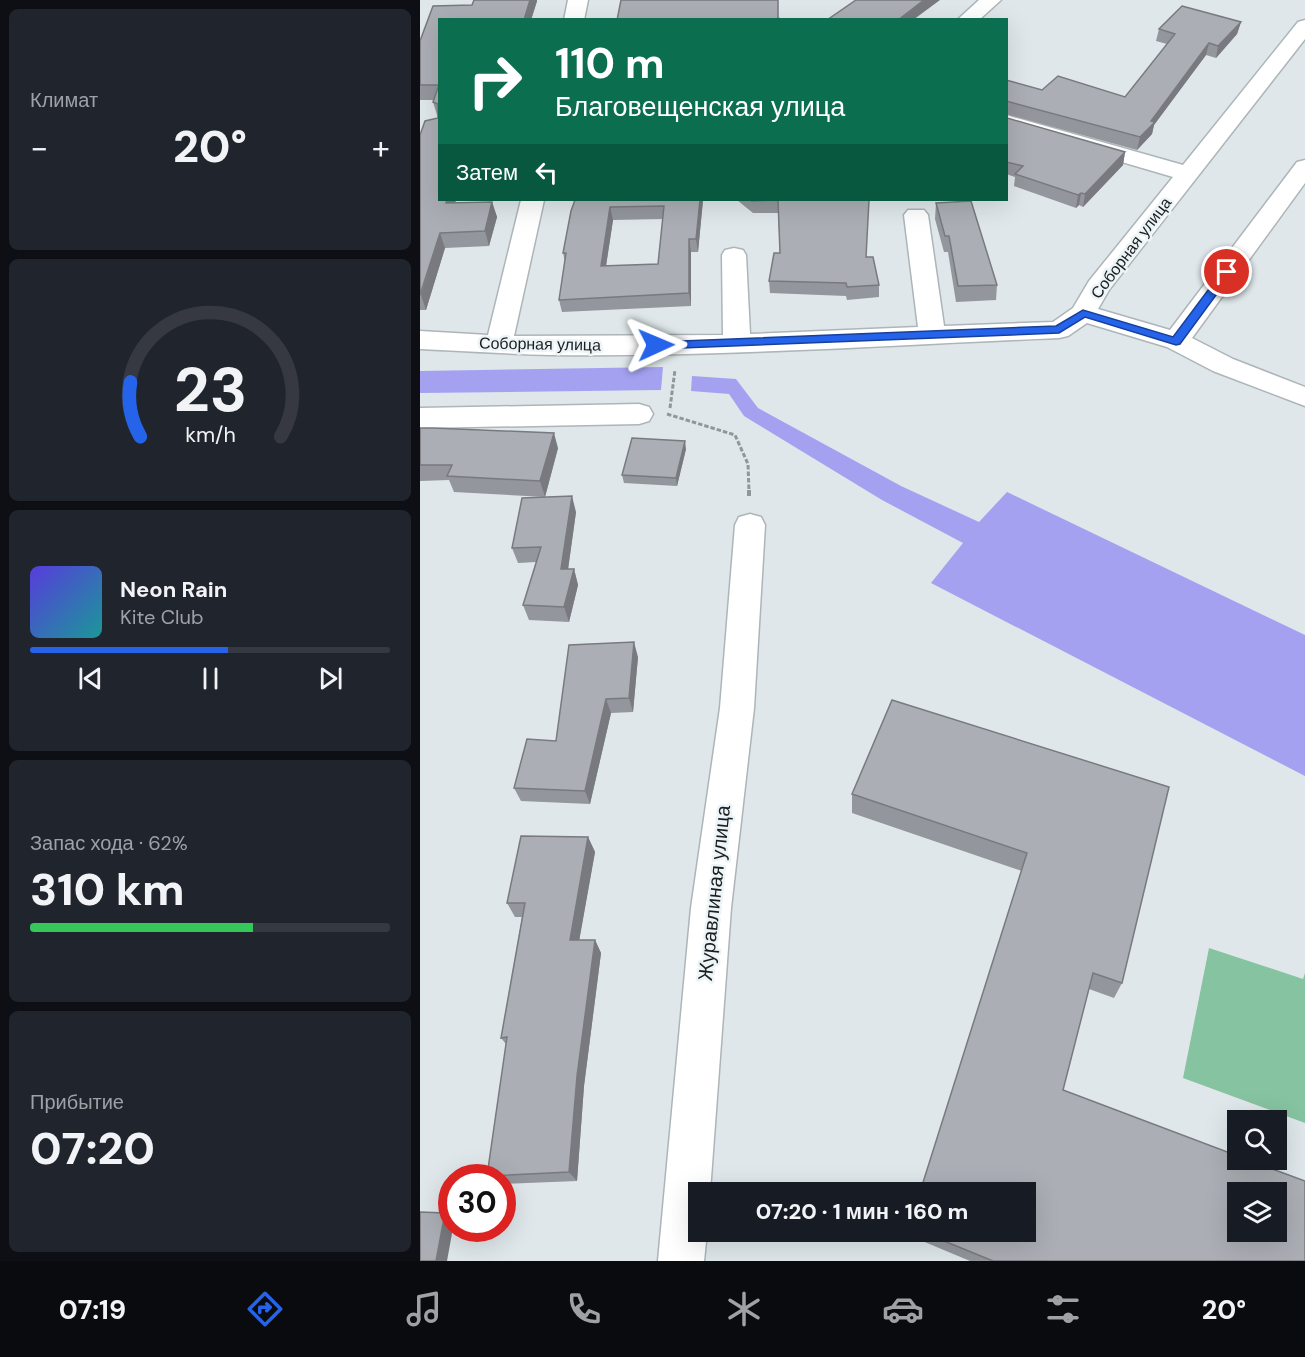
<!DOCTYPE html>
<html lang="ru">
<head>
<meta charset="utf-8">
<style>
	body { margin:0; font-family:"DM Sans",sans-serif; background:#20242c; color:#f1f3f6; height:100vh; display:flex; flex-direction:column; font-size:22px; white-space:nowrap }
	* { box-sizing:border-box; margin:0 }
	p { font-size:20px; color:#9ea1a6 }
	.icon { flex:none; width:33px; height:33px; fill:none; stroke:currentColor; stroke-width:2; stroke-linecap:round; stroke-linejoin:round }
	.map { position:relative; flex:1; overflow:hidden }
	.details { display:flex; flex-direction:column; gap:9px; padding:9px; background:#0d0f14; width:420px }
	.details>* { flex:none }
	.banner { position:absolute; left:18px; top:18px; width:570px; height:183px; border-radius:0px; box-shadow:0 6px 24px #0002; background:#0b6e4f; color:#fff; overflow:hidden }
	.tools { position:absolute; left:807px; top:1110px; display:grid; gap:12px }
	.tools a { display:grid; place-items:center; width:60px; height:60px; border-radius:0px; background:#171b24; box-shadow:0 6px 24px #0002; font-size:30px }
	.speed { position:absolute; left:18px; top:1164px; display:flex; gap:12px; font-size:30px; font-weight:700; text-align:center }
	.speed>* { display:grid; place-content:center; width:78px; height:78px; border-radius:50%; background:#171b24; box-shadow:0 6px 24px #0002; line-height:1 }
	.speed .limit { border:9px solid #d22; background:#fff; color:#111 }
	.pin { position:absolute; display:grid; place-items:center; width:51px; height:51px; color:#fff; margin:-26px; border:3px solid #fff; border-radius:50%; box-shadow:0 2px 6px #0007 }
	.me { position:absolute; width:66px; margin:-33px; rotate:89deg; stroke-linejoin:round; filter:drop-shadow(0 0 4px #0008) }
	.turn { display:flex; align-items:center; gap:21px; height:126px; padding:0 18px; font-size:27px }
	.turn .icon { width:78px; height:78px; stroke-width:2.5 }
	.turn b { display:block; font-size:42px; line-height:51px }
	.then { display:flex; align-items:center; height:57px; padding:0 18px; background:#0003; gap:12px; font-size:22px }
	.big { font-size:45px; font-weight:800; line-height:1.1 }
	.details .widget { flex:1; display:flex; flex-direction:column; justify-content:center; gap:9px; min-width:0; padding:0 21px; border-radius:9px; background:#20242c }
	.details .dial { align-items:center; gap:0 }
	.dial svg { height:156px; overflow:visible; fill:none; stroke:#363941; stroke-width:7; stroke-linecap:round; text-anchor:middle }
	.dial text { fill:#f1f3f6; stroke:none }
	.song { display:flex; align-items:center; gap:18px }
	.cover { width:72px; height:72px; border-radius:9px; background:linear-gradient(135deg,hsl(250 70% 55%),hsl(180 70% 35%)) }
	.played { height:6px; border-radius:3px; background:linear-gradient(90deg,#2563eb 55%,#363941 55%) }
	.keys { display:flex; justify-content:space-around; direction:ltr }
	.heat { display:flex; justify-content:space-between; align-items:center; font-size:33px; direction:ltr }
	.charge { height:9px; border-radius:4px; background:linear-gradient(90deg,#34c759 62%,#363941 0) }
	.trip { position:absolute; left:268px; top:1182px; width:348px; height:60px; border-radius:0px; background:#171b24; box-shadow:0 6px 24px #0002; font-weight:800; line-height:60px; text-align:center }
	.tab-bar { display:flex; height:96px; justify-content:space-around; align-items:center; background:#090b0e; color:#9ea1a6 }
	.tab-bar .icon { width:42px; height:42px }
	.tab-bar .on { color:#2563eb }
	.tab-bar b { font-size:27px; color:#f1f3f6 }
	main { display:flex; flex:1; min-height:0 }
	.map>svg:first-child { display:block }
</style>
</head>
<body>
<main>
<section class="details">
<div class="widget"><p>Климат</p>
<div class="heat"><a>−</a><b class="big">20°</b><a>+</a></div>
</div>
<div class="widget dial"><svg viewBox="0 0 100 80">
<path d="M14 69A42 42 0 1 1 86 69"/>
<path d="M14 69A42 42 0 0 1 9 41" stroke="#2563eb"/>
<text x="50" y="56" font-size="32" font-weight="700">23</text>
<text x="50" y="72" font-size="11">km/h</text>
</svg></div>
<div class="widget">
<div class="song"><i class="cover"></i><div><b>Neon Rain</b><p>Kite Club</p></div></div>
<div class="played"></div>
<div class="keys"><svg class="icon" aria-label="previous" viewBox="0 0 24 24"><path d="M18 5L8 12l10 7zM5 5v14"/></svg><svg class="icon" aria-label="pause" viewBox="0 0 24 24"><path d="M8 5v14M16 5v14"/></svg><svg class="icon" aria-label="next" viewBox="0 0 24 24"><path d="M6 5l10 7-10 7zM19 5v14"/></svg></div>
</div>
<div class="widget"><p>Запас хода · 62%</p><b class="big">310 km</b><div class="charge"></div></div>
<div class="widget"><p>Прибытие</p><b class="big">07:20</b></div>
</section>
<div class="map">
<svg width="885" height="1261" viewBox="0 0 885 1261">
	<rect width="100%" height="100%" fill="#dfe7ea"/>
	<polygon fill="#86c3a0" points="789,948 883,979 885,973 885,1123 763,1078"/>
	<g fill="#a4a1f1">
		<polygon points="243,367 241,390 0,393 0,371"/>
		<polygon points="272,376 316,379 338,408 481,486 559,522 587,492 885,635 885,776 511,583 543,543 462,500 324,416 309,394 271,391"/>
	</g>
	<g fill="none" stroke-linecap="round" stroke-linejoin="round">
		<defs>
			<g id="minor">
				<polygon points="148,0 168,0 164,20 144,20"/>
				<polygon points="559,0 581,0 559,20 537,20"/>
				<path d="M885 20V39L689 290 678 309 750 330 877 162 885 160V183L772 338 813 359 885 387V406L793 371 747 347 667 323 648 336 639 338C470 345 301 357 131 355 88 354 44 351 0 349V331L68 335 101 200H124L94 336 303 335 302 255 305 250 314 248 323 250 326 255 330 334 498 327 484 215 488 210H504L508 215 524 326 633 322 653 308 669 281 753 177 586 128V115L763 165 878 22Z"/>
				<polygon points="219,404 229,407 233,414 229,421 219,424 0,428 0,408"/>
				<polygon points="330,514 341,517 345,525 334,708 311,908 290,1192 279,1192 279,1232 287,1232 284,1261 238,1261 271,908 300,708 315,525 319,517"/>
			</g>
		</defs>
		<use href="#minor" stroke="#adb5b8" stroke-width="3"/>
		<g stroke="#919799" stroke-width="3" stroke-dasharray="4.5 2" stroke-linecap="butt">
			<polyline points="250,408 255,370"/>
			<polyline points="247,414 315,435 328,464 329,492"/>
		</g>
		<polyline stroke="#919799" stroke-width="4" stroke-dasharray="6 3" stroke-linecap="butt" points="329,490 329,497"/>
		<use href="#minor" fill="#fff" fill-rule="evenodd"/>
	</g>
	<g fill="#93969c" fill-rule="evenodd">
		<polygon points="54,0 117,0 117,1 111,20 20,20 20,200 36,200 35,203 72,202 77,217 69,246 25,248 6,310 0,310 0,135 5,121 18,118 13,102 13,100 0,100 0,41 13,6 52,5"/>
		<polygon points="821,22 817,34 796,58 786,55 734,125 732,134 717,150 586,114 586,80 622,90 705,97 747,44 736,41 739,29"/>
		<polygon points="586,114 587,118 705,152 703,165 663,207 659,205 656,208 594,186 595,177 586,174"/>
		<path d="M155 200H283L278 252H271V306L142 312 139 300 145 262 143 253ZM243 219 238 264 186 266 193 220Z"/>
		<polygon points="317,200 466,200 466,201 449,201 446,257 459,285 459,297 427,300 426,296 350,293 349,281 360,253 358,213 333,213"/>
		<polygon points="516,203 577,285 576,300 536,302 528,252 524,252 515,219"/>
		<polygon points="0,428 138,448 125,497 34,492 29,480 0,481"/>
		<polygon points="266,449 257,486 204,483 202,475"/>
		<polygon points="156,512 148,569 154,569 158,585 149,622 109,620 103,605 116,562 98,563 92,548"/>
		<polygon points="218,657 213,712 191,713 170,804 101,801 94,788"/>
		<polygon points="749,787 702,983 694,998 669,989 643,1090 885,1261 550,1261 488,1235 489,1232 606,1232 602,871 432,813 432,794"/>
		<polygon points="168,837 175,852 159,940 175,940 181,953 164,1086 157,1181 82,1184 82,1178 69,1178 67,1176 86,1044 81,1038 102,917 95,917 87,903"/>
	</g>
	<g fill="#787a7f">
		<polygon points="110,0 117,0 117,1 111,20 104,20"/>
		<polygon points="504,0 520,0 493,20 478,20"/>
		<polygon points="821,22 817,34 796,58 798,46"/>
		<polygon points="789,43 786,55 734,125 732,134 717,150 720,137 731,121"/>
		<polygon points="705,152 703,165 663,207 665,194"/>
		<polygon points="661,193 659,205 656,208 658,195"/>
		<polygon points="27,200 36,200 30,218 26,203"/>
		<polygon points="280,200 283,200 278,252 276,239"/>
		<polygon points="72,202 77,217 69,246 65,231"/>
		<polygon points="190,207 193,220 184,279 181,266"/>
		<polygon points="20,233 25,248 6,310 1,295"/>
		<polygon points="269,239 271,252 271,306 269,293"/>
		<polygon points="134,433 138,448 125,497 120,481"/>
		<polygon points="265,441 266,449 257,486 256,478"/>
		<polygon points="152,496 156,512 146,584 141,569"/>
		<polygon points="154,569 158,585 149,622 144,607"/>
		<polygon points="214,642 218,657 213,712 209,698"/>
		<polygon points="186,699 191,713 170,804 165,791"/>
		<polygon points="168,837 175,852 157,953 150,940"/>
		<polygon points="175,940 181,953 164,1086 157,1181 149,1172 157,1076"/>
		<polygon points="25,1213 32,1217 32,1228 33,1228 27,1261 16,1261"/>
	</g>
	<g fill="#abafb5" stroke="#787a7f" stroke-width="1.5" fill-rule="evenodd">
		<polygon points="54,0 110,0 104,20 20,20 20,200 27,200 26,203 72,202 65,231 20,233 0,295 0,135 5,121 18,118 18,104 13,102 19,85 0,85 0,41 13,6 52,5"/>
		<polygon points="201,0 358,0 358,18 363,20 197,20"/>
		<polygon points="436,0 504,0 478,20 407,20"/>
		<polygon points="762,6 821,22 798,46 789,43 731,121 735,122 720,137 586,101 586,80 622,90 638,76 705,97 755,34 739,29"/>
		<polygon points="586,114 587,118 705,152 665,194 661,193 658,195 595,174 603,166 586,162"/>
		<path d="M155 200H280L276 239H269V293L139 300 146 253H143L151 211ZM244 206 238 264 181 266 190 207Z"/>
		<polygon points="330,200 449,200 446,257 453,257 459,285 427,287 426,283 349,281 354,253 360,253 358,200 332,201"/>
		<polygon points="551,201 577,285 538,286 529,236 525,236 516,203"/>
		<polygon points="0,428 13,428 134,433 120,481 27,476 32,465 0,465"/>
		<polygon points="212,438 265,441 256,478 202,475"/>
		<polygon points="152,496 141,569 154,569 144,607 103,605 121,547 92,548 102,498"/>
		<polygon points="214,642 209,698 186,699 165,791 94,788 107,739 136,741 149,645"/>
		<path d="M472 700 749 787 702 983 673 973 643 1090 818 1156V1160H828L885 1181V1261H573L502 1232H606V1192H500L607 853 432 794ZM818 1192H856V1232H818Z"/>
		<polygon points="101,836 168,837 150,940 175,940 157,1076 149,1172 67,1176 87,1037 81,1038 105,903 87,903"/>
		<polygon points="0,1212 25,1213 16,1261 0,1261"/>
	</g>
	<polygon fill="#2563eb" stroke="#184099" stroke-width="1.5" points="804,269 813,272 760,344 756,345 665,317 639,333 236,349 231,345 236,342 636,326 663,310 753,337"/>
	<g text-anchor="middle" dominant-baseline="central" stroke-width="5" stroke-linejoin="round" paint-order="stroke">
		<g font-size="16" fill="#1b1e1f" stroke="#ecf4f7">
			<text transform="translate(711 248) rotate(-53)">Соборная улица</text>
			<text transform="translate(120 344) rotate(1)">Соборная улица</text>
		</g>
		<g font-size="20" fill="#1b1e1f" stroke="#ecf4f7">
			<text transform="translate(294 893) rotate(-84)">Журавлиная улица</text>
		</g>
	</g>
</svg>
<div class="tools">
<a><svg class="icon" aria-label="search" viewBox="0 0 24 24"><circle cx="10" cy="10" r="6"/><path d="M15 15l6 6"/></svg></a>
<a><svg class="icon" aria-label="layers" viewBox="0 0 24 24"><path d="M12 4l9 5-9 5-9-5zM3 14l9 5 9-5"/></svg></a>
</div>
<div class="speed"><div class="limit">30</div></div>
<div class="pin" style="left:807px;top:272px;background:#d93025"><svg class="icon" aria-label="arrive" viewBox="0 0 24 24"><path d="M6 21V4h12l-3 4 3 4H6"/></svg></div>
<svg class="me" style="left:236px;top:345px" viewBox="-20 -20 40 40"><path d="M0-17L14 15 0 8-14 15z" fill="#2563eb" stroke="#fff" stroke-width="4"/></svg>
<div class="trip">07:20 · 1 мин · 160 m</div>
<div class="banner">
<div class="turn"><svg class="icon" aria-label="right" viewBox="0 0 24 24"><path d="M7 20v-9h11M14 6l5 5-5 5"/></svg><div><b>110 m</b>Благовещенская улица</div></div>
<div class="then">Затем<svg class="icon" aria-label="left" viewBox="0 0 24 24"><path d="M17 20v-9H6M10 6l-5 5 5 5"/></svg></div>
</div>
</div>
</main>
<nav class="tab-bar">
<b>07:19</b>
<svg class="icon on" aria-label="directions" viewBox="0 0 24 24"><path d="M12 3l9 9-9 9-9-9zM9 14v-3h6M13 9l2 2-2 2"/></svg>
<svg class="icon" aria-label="music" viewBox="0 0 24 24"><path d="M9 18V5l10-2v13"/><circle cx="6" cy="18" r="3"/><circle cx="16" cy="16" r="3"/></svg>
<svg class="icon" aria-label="phone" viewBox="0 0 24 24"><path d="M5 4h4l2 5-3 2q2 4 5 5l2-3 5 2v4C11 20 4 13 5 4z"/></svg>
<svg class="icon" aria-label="climate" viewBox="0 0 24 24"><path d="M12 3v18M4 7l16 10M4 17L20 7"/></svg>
<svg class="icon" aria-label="car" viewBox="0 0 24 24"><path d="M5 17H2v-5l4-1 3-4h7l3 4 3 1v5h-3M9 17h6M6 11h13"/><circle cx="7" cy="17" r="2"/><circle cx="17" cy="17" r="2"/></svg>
<svg class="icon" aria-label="filters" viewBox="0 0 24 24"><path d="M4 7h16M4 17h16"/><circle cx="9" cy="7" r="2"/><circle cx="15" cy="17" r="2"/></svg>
<b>20°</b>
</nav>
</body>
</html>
